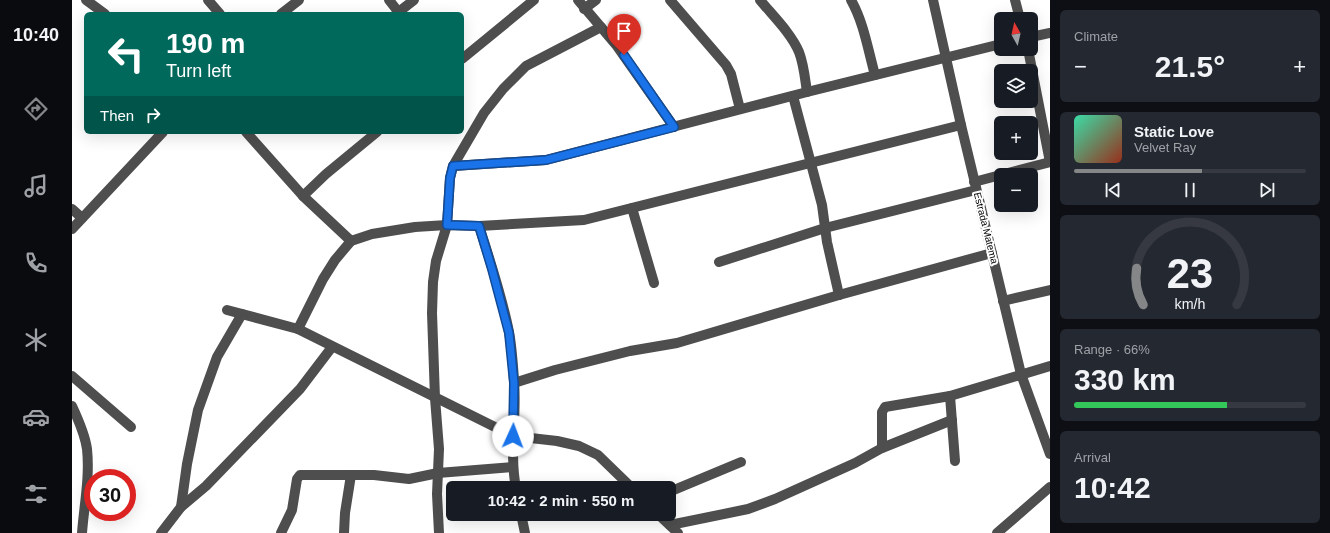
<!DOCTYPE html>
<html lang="en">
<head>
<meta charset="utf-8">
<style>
	body { margin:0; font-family:Arial,sans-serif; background:#242831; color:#f1f3f6; height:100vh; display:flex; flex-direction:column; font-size:15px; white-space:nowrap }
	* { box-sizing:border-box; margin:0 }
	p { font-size:13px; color:#9ea1a6 }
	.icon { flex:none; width:22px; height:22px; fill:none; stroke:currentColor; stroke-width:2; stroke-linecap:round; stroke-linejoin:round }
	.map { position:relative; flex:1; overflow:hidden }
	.panel { display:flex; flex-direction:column; gap:10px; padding:10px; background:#0d0f14; width:280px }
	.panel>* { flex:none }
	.banner { position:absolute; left:12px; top:12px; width:380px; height:122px; border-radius:6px; box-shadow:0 4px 16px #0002; background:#00695c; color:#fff; overflow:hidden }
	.needle { width:26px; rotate:352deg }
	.buttons { position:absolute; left:922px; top:12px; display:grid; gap:8px }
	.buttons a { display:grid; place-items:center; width:44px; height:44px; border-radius:6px; background:#171b24; box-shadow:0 4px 16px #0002; font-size:20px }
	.speed { position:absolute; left:12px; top:469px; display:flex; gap:8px; font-size:20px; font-weight:700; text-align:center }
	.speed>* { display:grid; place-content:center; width:52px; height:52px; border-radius:50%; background:#171b24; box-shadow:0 4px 16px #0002; line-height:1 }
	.speed .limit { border:6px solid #d22; background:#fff; color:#111 }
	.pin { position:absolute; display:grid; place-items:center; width:34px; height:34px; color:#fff; margin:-41px -17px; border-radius:50% 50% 50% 0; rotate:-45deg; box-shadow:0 0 4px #0007 }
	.pin .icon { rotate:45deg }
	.me { position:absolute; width:44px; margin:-22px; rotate:2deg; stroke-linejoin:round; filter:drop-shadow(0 0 3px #0008) }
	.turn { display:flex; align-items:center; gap:14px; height:84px; padding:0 16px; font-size:18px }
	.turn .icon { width:52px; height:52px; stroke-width:2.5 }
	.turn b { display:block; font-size:28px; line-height:34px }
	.then { display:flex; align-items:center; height:38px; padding:0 16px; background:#0003; gap:8px; font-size:15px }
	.big { font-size:30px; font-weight:800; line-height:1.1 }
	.panel .card { flex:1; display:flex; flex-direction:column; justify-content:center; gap:6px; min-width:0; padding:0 14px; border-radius:6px; background:#242831 }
	.panel .dial { align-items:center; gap:0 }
	.dial svg { height:104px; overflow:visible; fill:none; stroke:#363941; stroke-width:7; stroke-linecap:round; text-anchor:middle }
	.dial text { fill:#f1f3f6; stroke:none }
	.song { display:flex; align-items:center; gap:12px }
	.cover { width:48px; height:48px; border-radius:6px; background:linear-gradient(135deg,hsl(160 70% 55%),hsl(10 70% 35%)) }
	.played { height:4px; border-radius:2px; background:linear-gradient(90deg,#858687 55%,#363941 55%) }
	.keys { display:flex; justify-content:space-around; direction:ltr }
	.heat { display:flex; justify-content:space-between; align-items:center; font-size:22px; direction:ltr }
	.charge { height:6px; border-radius:3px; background:linear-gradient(90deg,#34c759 66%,#363941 0) }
	.trip { position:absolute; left:374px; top:481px; width:230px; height:40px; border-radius:6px; background:#171b24; box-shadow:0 4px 16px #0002; font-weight:800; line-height:40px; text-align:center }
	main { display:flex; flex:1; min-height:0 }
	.tab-bar { display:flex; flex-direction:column; width:72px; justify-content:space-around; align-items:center; background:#090b0e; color:#9ea1a6 }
	.tab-bar .icon { width:28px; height:28px }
	.tab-bar .selected { color:#858687 }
	.tab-bar b { font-size:18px; color:#f1f3f6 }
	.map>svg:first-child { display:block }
</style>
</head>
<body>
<main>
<nav class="tab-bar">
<b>10:40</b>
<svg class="icon selected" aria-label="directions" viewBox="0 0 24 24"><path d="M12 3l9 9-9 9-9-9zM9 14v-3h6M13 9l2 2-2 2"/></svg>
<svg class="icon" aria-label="music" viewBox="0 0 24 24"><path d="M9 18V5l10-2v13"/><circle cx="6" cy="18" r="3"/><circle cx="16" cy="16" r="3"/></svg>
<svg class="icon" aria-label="phone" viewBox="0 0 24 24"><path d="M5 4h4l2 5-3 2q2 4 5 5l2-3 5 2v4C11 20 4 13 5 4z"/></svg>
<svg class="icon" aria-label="climate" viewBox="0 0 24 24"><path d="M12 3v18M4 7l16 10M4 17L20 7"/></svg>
<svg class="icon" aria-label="car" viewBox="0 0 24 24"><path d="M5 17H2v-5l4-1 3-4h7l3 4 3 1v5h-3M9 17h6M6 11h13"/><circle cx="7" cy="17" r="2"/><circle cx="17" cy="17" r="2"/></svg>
<svg class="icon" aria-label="filters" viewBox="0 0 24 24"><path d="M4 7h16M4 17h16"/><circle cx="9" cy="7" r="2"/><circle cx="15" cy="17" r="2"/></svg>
</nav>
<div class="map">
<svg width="978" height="533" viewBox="0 0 978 533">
	<rect width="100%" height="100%" fill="#fff"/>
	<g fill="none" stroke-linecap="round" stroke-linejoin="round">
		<g stroke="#4e4e4e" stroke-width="10">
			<polyline points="14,0 33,14"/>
			<polyline points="136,0 148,14"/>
			<polyline points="317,0 328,14"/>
			<polyline points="506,0 545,46 602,127"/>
			<polyline points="598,0 654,65 659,74 668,109"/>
			<path d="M688 0C701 16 719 33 727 52 732 65 733 79 735 92"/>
			<path d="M779 0C792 23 796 50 803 75"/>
			<polyline points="861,0 889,125 949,374 978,454"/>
			<polyline points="943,0 948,19"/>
			<polyline points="512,9 524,0"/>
			<polyline points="209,14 227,0"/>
			<polyline points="324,14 342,0"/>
			<polyline points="959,37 978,33"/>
			<polyline points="956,49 978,162"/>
			<polyline points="390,59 462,0"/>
			<polyline points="721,96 750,205 755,242 767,295"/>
			<polyline points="174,132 231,196 279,241"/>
			<polyline points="381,166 474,160 735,92 929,44"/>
			<polyline points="902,182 978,162"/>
			<polyline points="231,196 254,174 305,132"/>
			<polyline points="560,208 582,283"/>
			<polyline points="0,209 10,218"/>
			<path d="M407 226C418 261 430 296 437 332 440 348 441 365 442 381 445 417 437 452 444 488"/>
			<polyline points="0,229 91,132"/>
			<polyline points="647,262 753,228 904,190"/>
			<polyline points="931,301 978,290"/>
			<polyline points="155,310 226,329 441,436 485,441 507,446 526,455 560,488"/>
			<polyline points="226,329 251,279 263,260 279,241 300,234 343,227 375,225 407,226 512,220 889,125"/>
			<polyline points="0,376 59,427"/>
			<polyline points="442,383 483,370 558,351 605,343 767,295 920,253"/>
			<polyline points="878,396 883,461"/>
			<path d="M0 406C6 419 13 434 15 449 18 477 12 506 10 533"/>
			<polyline points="810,448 810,412 813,407 878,396 978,366"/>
			<polyline points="597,492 669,462"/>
			<polyline points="109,507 115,464 126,410 145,357 170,314"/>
			<polyline points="449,514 453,533"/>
			<polyline points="586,514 606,533"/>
			<polyline points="598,525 676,509 703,499 783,463 810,448 880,420"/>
			<polyline points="89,533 109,507 134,486 228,389 260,347"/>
			<polyline points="209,533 220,510 225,479 228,475 302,475 337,479 366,473 441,467"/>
			<polyline points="272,533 273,513 279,475"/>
			<polyline points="367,533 365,494 367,449 363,398 360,313 361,282 364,261 375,225 378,178 381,166 412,113 431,89 454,66 529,27"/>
			<polyline points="925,533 978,487"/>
		</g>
	</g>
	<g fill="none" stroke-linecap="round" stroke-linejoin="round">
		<defs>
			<polyline id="route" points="441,436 442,383 437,333 420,269 407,226 375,225 378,178 381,166 474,160 602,127 552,55"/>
		</defs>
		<use href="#route" stroke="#114b97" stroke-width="10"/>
		<use href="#route" stroke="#1a73e8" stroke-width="7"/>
	</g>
	<g text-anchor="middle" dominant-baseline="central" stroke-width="4" stroke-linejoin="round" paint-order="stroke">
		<g font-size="10" fill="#000" stroke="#fff">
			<text transform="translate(914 228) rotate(76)">Estrada Matema</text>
		</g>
	</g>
</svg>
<div class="buttons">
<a><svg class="needle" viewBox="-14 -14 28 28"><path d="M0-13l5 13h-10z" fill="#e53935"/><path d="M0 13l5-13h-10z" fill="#9ea1a6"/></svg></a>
<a><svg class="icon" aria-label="layers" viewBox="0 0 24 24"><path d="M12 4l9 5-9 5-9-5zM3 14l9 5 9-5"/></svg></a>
<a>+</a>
<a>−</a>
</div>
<div class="speed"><div class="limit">30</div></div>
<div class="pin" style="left:552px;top:55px;background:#d93025"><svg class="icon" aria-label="arrive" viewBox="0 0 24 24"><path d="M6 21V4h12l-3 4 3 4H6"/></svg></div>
<svg class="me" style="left:441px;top:436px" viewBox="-20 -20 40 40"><circle r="19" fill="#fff"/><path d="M0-13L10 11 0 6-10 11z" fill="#1a73e8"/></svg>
<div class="trip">10:42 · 2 min · 550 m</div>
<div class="banner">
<div class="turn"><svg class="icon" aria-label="left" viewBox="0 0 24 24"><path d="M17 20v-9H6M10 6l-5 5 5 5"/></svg><div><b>190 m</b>Turn left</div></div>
<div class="then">Then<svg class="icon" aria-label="right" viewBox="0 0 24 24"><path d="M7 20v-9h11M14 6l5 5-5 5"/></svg></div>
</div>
</div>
<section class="panel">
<div class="card"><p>Climate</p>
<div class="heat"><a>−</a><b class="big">21.5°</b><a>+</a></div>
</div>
<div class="card">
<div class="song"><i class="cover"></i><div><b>Static Love</b><p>Velvet Ray</p></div></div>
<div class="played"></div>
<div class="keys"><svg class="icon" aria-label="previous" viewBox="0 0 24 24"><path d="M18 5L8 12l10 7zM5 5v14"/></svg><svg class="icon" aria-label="pause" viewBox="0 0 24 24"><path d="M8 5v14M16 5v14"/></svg><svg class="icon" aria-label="next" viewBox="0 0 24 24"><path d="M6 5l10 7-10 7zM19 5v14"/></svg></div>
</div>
<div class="card dial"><svg viewBox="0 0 100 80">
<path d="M14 69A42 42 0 1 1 86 69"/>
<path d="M14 69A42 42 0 0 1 9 41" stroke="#858687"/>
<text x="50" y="56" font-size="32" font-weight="700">23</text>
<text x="50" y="72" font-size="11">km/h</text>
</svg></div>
<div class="card"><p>Range · 66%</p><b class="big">330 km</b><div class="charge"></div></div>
<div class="card"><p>Arrival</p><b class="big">10:42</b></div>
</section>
</main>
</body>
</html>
